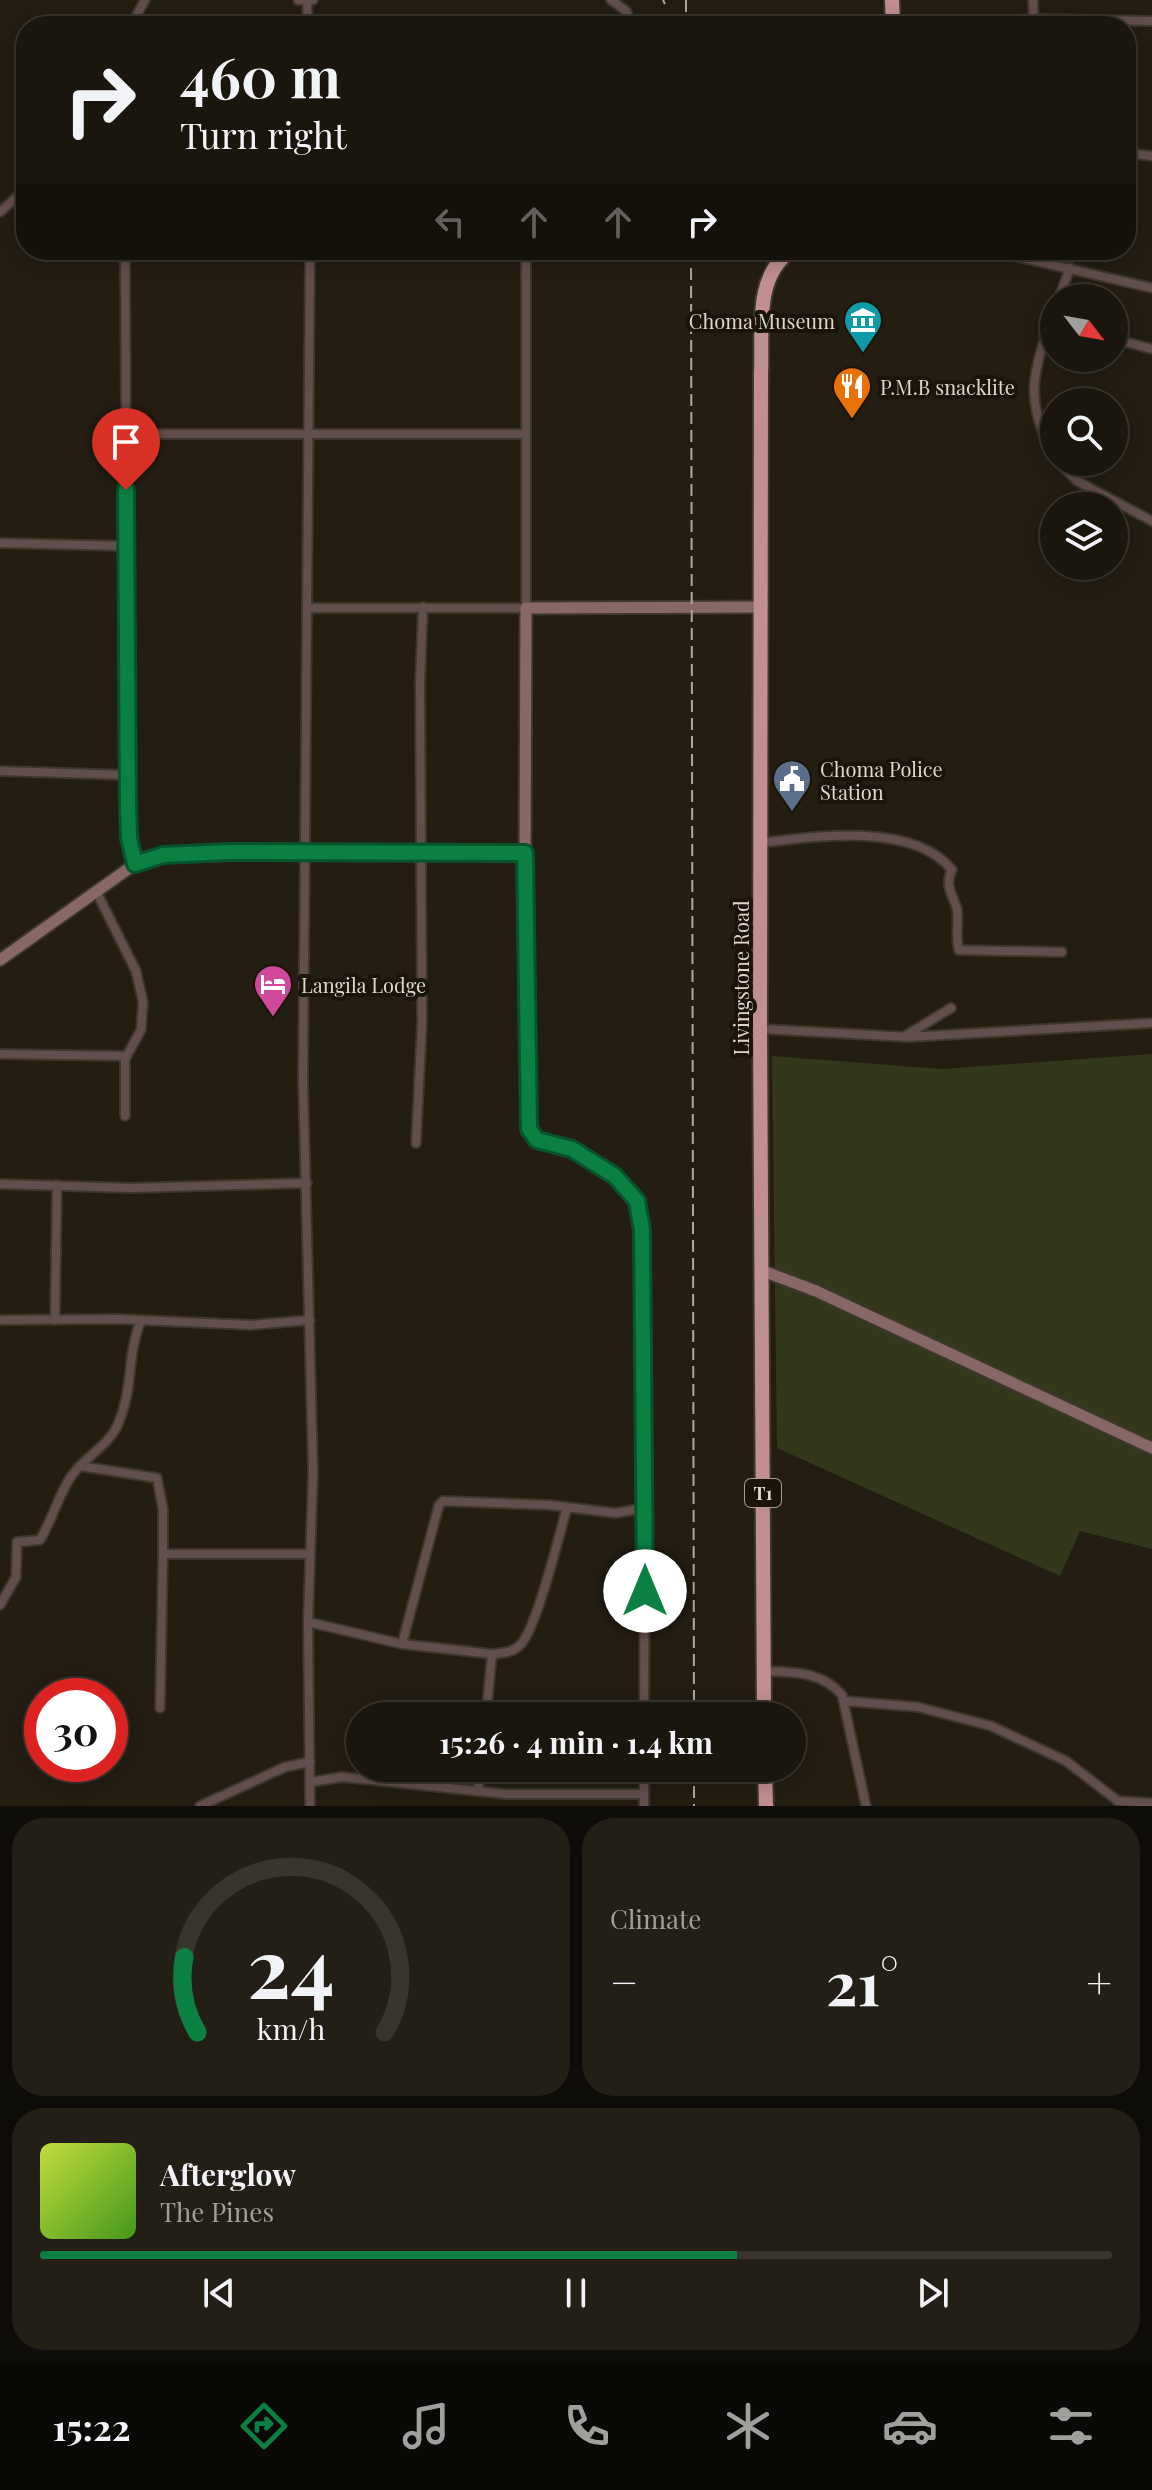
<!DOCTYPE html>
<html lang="en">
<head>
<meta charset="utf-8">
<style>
	body { margin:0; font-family:"Playfair Display",serif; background:#231f17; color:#f1f3f6; height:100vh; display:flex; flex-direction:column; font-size:30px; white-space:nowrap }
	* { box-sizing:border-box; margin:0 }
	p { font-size:26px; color:#9f9f9e }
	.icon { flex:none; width:44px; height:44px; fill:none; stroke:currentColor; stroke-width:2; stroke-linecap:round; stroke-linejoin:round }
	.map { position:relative; height:1806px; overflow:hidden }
	.side { display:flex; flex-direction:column; gap:12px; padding:12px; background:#0e0c08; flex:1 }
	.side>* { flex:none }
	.banner { position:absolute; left:16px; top:16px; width:1120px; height:244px; border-radius:32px; box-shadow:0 4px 20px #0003,0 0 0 2px #38352e; background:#1a160e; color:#f1f3f6; overflow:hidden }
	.needle { width:52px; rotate:121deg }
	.fabs { position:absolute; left:1040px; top:284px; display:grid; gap:16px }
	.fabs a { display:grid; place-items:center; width:88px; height:88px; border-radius:50%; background:#1a160e; box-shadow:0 4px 20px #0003,0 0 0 2px #38352e; font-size:40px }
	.speed { position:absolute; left:24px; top:1678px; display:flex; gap:16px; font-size:40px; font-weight:700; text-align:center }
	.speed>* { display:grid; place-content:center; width:104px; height:104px; border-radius:50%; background:#1a160e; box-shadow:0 4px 20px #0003,0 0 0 2px #38352e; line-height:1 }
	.speed .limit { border:12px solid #d22; background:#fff; color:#111 }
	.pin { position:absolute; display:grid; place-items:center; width:68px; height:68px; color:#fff; margin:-82px -34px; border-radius:50% 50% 50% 0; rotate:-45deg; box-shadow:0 0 8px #0007 }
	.pin .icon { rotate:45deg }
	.me { position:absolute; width:88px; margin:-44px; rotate:0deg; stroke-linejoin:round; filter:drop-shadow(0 0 6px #0008) }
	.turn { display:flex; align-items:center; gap:28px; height:168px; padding:0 32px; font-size:36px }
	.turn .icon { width:104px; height:104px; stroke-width:2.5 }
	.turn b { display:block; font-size:56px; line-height:68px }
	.lanes { display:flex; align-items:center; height:76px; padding:0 32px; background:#0003; justify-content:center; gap:40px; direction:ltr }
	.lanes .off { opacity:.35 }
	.big { font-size:60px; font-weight:700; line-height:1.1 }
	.side .widget { flex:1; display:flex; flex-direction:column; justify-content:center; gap:12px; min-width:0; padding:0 28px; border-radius:32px; background:#231f17 }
	.side .dial { align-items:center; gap:0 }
	.dial svg { height:208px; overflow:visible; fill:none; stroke:#38352e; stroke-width:7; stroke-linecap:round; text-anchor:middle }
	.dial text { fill:#f1f3f6; stroke:none }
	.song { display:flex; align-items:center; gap:24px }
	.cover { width:96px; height:96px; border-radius:12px; background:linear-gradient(135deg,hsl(70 70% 55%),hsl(100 70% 35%)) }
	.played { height:8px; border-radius:4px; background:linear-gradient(90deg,#0b8043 65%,#38352e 65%) }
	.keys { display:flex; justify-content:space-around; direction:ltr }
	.heat { display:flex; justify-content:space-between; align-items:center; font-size:44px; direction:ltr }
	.side .tiles { flex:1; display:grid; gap:12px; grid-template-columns:1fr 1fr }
	.widget:last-child { grid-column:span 2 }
	.trip { position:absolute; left:346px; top:1702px; width:460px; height:80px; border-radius:40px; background:#1a160e; box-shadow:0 4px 20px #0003,0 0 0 2px #38352e; font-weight:700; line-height:80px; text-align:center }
	.dock { display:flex; height:128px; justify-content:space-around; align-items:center; background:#0a0906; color:#9f9f9e }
	.dock .icon { width:56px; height:56px }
	.dock .current { color:#0b8043 }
	.dock b { font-size:36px; color:#f1f3f6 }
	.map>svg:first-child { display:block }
</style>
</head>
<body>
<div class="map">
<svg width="1152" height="1806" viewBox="0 0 1152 1806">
	<rect width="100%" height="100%" fill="#231d12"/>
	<polygon fill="#33381c" points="1152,1054 1152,1549 1080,1531 1060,1576 777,1448 772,1056 942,1069"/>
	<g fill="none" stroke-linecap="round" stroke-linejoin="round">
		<defs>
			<g id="street">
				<polyline points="298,0 313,0"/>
				<polyline points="307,0 308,26"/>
				<polyline points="611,0 626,11 632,26"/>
				<polyline points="1033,0 1034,26"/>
				<polyline points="131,26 145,0"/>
				<polyline points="918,26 1034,19 1152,21"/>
				<polyline points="1126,153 1152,156"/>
				<polyline points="0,212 26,189"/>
				<polyline points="125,250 128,775 129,838 135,864"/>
				<polyline points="988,250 1152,288"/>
				<polyline points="1059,298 1070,268"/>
				<path d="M1054 313C1034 369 1022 399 1054 455"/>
				<polyline points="1114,339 1152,349"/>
				<polyline points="125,434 526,434"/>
				<polyline points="1058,462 1077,481 1152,521"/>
				<polyline points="0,543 127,546"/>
				<polyline points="309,608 526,608 526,250"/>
				<polyline points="0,771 128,775"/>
				<path d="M761 843C815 836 914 822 952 870 944 886 953 895 957 909 959 923 955 937 959 950L1062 952"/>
				<polyline points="525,853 529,1129 537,1140 572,1149 615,1176 637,1201 642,1230 646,1324 644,1716"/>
				<polyline points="97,893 136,971 143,1002 141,1030 125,1059 125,1116"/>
				<polyline points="760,1029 908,1037 1152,1023"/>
				<polyline points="905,1036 951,1008"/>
				<polyline points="0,1054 127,1056"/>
				<polyline points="416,1143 422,1022 420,683 423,607"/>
				<polyline points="0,1184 131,1188 307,1183"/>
				<polyline points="0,1320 117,1319 251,1325 310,1320"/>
				<polyline points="55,1320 57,1185"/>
				<polyline points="80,1466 157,1478 163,1509 163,1554"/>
				<path d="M0 1605 16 1577 17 1542 40 1540C52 1520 58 1497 70 1478 84 1456 109 1447 119 1422 134 1385 126 1358 141 1320"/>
				<polyline points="308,1622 402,1644 492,1654 486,1716"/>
				<polyline points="402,1644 439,1505 443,1501 550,1505 615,1513 646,1508"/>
				<path d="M492 1654C502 1653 513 1653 521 1644 537 1627 559 1535 567 1508"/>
				<path d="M763 1671C792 1672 822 1671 842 1695L866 1806"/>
				<polyline points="845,1701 918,1707 991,1726 1066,1761 1118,1801 1152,1803"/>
				<polyline points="160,1708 163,1554 310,1554"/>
				<polyline points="310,1782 342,1777 506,1794 644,1794"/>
				<polyline points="478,1790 481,1768"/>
				<polyline points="200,1806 285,1767 310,1762"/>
				<polyline points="310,1806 308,1622 313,1472 303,1079 310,250"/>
				<polyline points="644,1806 644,1768"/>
			</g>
			<g id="secondary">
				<polyline points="0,960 135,864 163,855 525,853 526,608 762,607"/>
				<polyline points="763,1271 816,1291 1152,1448"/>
			</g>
			<g id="highway">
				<polyline points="892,0 893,26"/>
				<path d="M764 1716 760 1029 761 373C763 332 753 276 792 250"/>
				<polyline points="765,1768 766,1806"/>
			</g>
		</defs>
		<use href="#street" stroke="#3d372c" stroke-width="12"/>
		<use href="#secondary" stroke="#3d372c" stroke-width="15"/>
		<use href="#highway" stroke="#3d372c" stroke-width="18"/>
		<use href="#street" stroke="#624e4d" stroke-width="8"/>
		<use href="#secondary" stroke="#886867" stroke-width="11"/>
		<use href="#highway" stroke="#c18f8e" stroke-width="14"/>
		<g stroke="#aca79f" stroke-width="2" stroke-dasharray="12 6" stroke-linecap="butt">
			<polyline points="663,0 665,4"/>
			<polyline points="686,0 686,26"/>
			<polyline points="691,250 694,1716"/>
			<polyline points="694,1768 694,1806"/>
		</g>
	</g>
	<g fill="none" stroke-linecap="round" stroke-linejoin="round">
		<defs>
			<polyline id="route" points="126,490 128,806 129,838 135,864 163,855 229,852 525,853 529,1129 537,1140 572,1149 615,1176 637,1201 642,1230 645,1591"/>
		</defs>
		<use href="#route" stroke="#07532c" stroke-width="20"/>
		<use href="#route" stroke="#0b8043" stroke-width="14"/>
	</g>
	<defs>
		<symbol id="museum-pin" viewBox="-11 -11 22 30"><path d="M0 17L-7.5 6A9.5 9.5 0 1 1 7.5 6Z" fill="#0f9aa8" stroke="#1a1409"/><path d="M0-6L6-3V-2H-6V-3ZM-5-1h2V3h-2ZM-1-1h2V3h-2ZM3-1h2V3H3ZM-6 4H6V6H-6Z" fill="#fff"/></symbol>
		<symbol id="restaurant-pin" viewBox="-11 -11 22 30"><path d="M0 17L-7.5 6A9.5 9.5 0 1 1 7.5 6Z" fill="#e8710a" stroke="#1a1409"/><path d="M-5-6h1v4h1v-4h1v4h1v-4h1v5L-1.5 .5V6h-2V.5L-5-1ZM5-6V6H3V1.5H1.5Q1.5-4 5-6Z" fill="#fff"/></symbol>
		<symbol id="civic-pin" viewBox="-11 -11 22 30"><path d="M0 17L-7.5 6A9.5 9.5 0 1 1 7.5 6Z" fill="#5c6f8a" stroke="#1a1409"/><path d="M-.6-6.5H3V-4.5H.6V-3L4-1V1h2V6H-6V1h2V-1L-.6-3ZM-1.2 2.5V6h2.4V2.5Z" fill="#fff"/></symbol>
		<symbol id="hotel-pin" viewBox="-11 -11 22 30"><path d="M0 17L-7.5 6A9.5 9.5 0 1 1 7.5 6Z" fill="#d1479c" stroke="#1a1409"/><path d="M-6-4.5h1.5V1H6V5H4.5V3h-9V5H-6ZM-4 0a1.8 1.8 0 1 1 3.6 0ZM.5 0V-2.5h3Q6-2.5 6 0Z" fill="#fff"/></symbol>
	</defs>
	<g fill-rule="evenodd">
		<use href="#museum-pin" x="841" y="298" width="44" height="60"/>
		<use href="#restaurant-pin" x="830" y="364" width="44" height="60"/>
		<use href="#civic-pin" x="770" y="757" width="44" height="60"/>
		<use href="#hotel-pin" x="251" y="962" width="44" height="60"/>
	</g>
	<g text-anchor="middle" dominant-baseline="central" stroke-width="8" stroke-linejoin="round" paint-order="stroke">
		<rect fill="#1a1409" stroke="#a19c94" stroke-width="2" x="745" y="1479" width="36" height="28" rx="6"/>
		<g font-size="18" font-weight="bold" fill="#dbd6cf">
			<text x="763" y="1493">T1</text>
		</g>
		<g font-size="20" fill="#dbd6cf" stroke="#1a1409" text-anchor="start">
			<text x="835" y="320" text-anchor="end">Choma Museum</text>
			<text x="880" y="386">P.M.B snacklite</text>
			<text x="820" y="768">Choma Police<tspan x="820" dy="23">Station</tspan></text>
			<text x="301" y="984">Langila Lodge</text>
		</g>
		<g font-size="20" fill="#dbd6cf" stroke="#1a1409">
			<text transform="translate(740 978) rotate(-90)">Livingstone Road</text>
		</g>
	</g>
</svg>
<div class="fabs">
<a><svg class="needle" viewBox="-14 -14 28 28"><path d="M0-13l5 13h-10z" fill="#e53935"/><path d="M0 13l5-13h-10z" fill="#9f9f9e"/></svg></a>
<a><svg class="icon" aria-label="search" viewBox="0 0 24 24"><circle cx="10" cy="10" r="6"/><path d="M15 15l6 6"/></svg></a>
<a><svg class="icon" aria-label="layers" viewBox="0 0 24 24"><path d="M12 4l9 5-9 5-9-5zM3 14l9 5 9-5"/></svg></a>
</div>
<div class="speed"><div class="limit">30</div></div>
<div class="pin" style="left:126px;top:490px;background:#d93025"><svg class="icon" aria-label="arrive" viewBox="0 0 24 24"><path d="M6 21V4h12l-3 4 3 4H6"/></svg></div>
<svg class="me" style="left:645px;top:1591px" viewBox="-20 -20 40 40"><circle r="19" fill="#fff"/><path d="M0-13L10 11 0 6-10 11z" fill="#0b8043"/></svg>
<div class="trip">15:26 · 4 min · 1.4 km</div>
<div class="banner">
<div class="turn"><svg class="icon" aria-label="right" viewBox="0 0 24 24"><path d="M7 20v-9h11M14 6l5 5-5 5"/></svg><div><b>460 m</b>Turn right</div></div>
<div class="lanes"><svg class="icon off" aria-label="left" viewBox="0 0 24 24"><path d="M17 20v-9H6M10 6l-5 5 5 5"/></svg><svg class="icon off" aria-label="ahead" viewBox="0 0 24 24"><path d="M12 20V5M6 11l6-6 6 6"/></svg><svg class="icon off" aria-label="ahead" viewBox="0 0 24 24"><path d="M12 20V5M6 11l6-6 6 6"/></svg><svg class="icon" aria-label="right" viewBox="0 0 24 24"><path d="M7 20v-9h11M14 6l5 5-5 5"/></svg></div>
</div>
</div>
<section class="side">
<div class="tiles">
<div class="widget dial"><svg viewBox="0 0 100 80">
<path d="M14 69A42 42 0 1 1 86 69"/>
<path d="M14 69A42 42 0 0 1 9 40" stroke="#0b8043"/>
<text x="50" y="56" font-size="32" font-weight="700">24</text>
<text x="50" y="72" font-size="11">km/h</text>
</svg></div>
<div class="widget"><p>Climate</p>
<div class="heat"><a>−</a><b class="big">21°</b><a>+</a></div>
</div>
<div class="widget">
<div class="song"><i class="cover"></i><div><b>Afterglow</b><p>The Pines</p></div></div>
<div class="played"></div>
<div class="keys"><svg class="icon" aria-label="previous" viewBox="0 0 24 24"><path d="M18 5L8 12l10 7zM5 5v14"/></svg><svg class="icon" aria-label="pause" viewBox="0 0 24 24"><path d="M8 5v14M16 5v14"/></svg><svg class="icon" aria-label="next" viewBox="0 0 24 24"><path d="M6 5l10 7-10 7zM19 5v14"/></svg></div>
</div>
</div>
</section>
<nav class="dock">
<b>15:22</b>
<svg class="icon current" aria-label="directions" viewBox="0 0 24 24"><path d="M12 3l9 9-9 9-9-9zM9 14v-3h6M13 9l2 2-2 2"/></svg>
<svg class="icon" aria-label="music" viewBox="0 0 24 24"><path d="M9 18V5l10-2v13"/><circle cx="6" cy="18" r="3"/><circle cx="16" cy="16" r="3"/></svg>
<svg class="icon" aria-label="phone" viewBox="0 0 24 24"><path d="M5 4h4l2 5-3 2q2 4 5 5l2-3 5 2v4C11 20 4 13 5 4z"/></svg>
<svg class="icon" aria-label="climate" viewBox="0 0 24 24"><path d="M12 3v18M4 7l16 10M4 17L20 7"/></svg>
<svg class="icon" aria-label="car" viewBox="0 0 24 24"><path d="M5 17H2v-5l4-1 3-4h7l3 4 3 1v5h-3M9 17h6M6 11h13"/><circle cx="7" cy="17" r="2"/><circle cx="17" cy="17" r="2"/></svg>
<svg class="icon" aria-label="filters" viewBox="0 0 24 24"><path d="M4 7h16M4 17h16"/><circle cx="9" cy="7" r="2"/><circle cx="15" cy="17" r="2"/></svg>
</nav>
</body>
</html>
